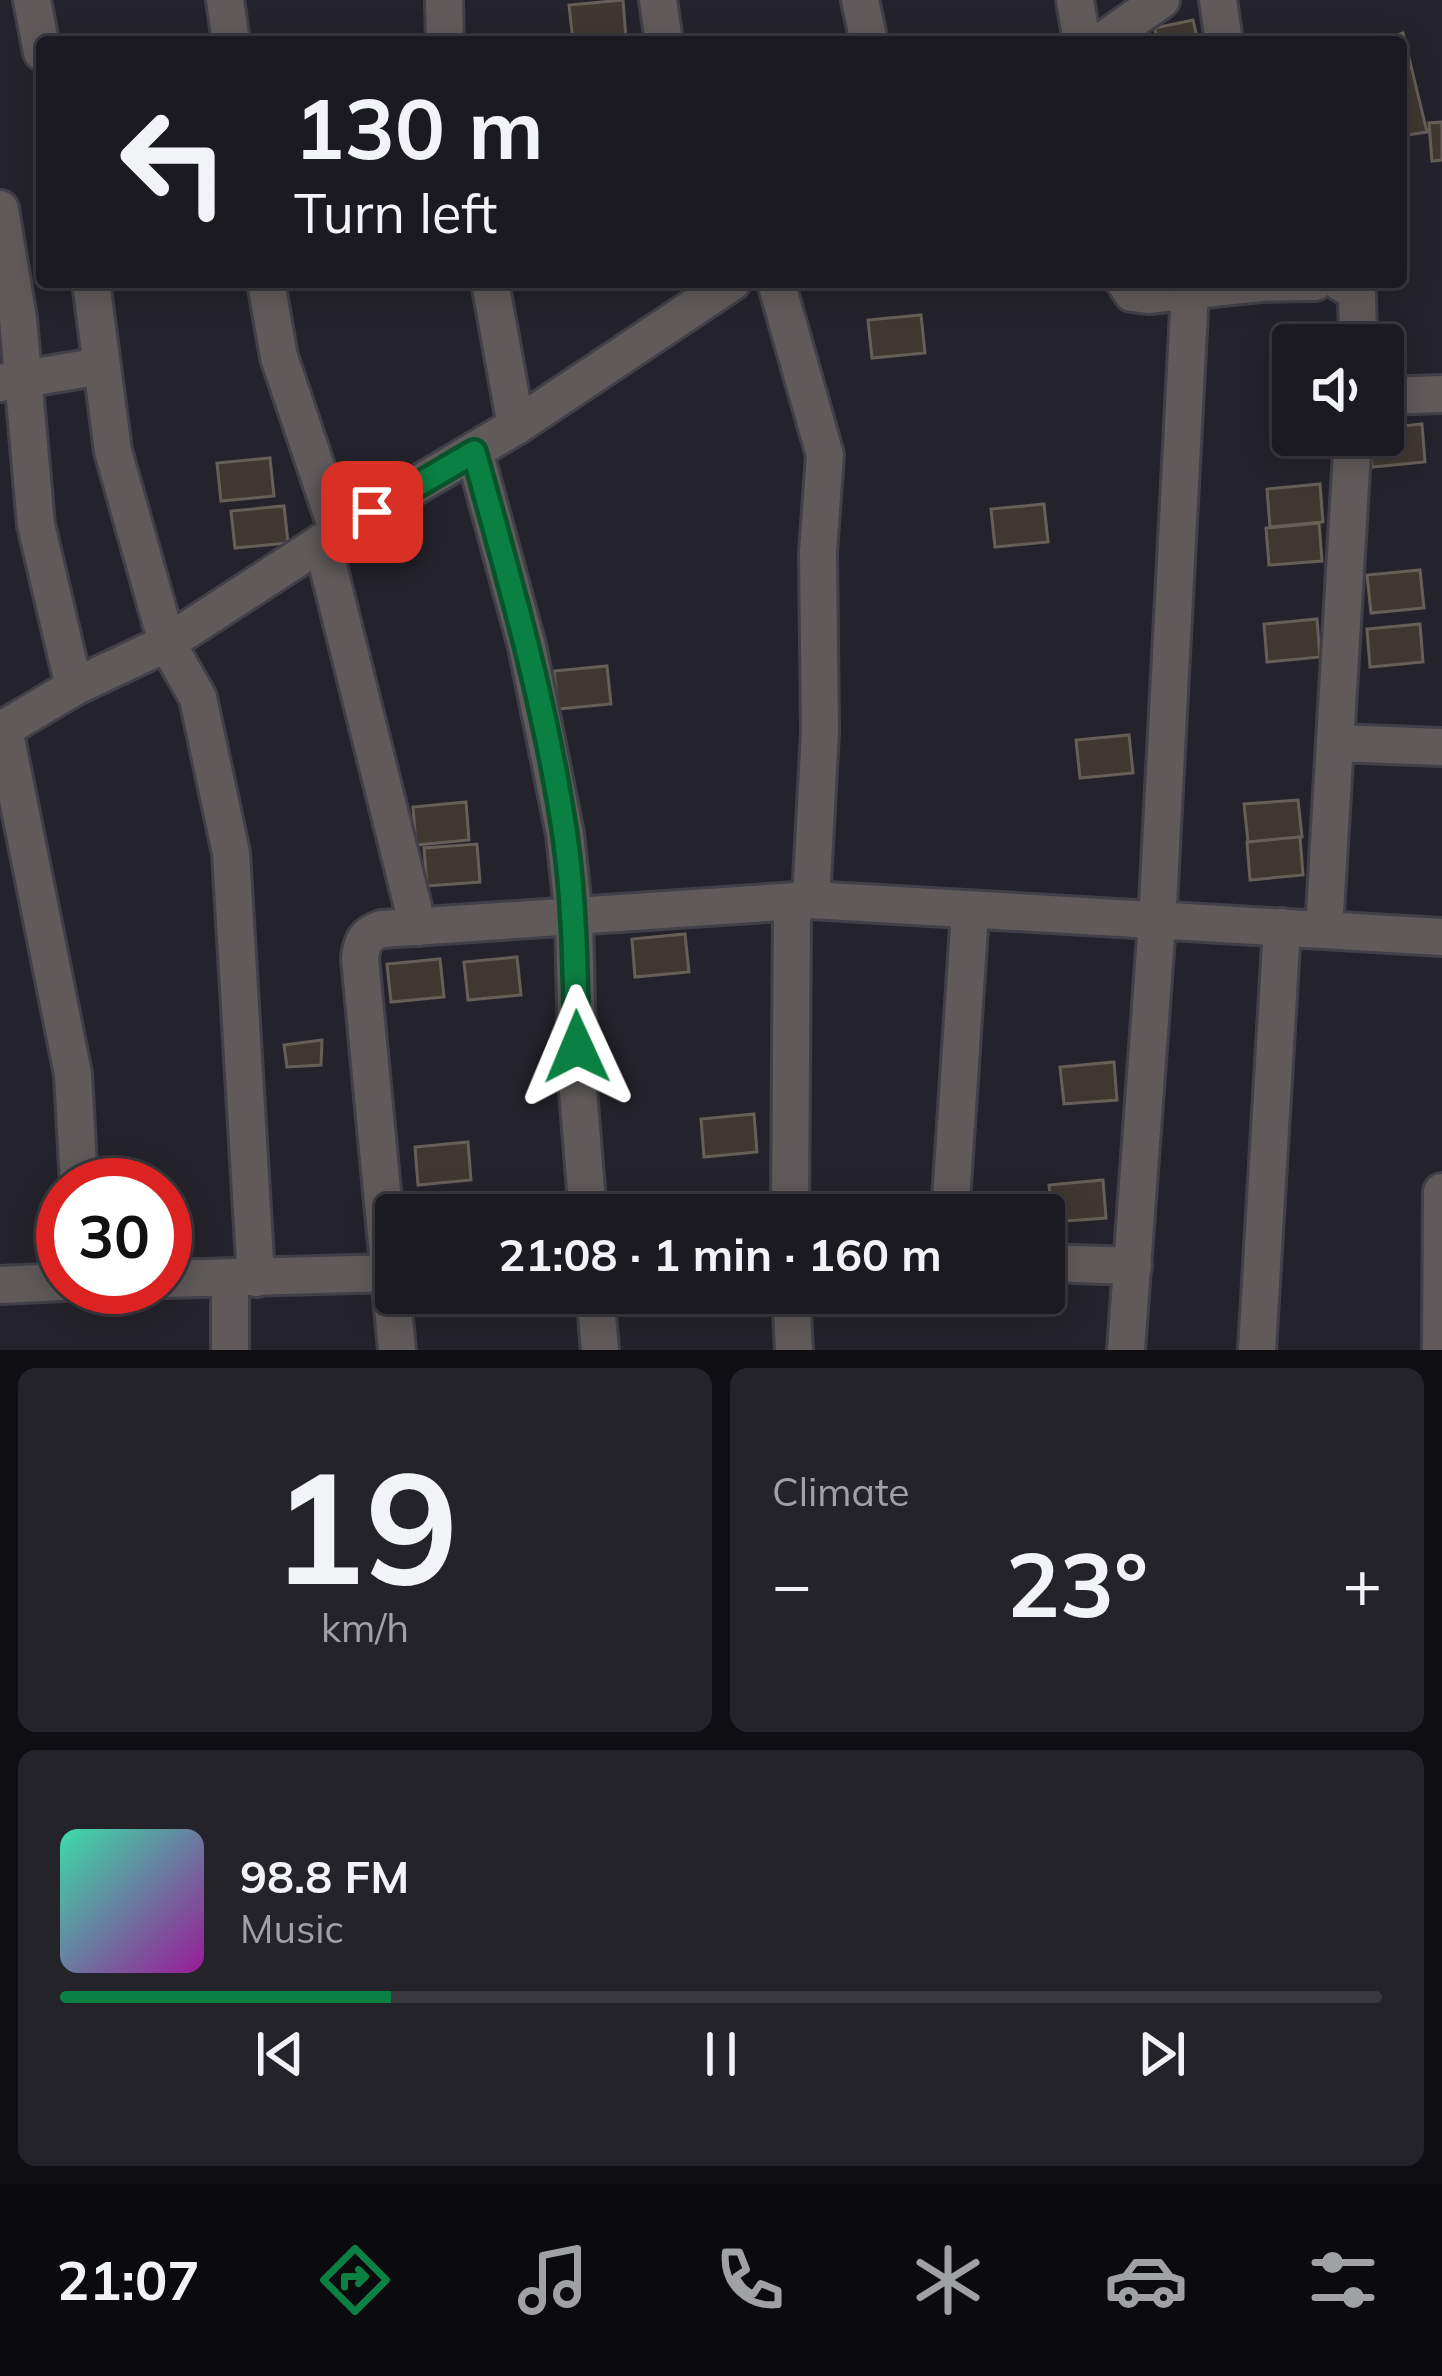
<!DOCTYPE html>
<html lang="en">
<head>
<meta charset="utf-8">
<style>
	body { margin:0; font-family:Mulish,sans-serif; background:#242329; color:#f1f3f6; height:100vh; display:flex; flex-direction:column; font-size:45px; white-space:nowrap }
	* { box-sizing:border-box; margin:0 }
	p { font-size:39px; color:#a0a1a5 }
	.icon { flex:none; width:66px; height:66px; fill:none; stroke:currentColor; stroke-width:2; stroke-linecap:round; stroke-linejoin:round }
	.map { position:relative; height:1350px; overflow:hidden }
	.sheet { display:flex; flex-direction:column; gap:18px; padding:18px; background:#0f0e12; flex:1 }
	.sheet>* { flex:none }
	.guide { position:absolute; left:36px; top:36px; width:1371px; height:252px; border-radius:12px; box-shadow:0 6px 30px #0003,0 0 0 3px #39383e; background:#1b1a20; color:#f1f3f6; overflow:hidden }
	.tools { position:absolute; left:1272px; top:324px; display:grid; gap:24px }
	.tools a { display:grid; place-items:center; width:132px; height:132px; border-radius:12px; background:#1b1a20; box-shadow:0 6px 30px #0003,0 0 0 3px #39383e; font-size:60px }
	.speed { position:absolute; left:36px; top:1158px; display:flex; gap:24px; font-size:60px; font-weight:700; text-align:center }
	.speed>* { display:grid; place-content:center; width:156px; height:156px; border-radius:50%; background:#1b1a20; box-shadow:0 6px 30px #0003,0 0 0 3px #39383e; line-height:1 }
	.speed .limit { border:18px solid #d22; background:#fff; color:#111 }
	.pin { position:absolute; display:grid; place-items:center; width:102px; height:102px; color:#fff; margin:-51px; border-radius:24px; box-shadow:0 6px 18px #0006 }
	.me { position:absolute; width:132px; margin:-66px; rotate:359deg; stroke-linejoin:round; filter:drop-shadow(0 0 9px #0008) }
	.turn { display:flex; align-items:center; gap:42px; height:252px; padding:0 60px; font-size:54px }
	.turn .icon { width:156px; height:156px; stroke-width:2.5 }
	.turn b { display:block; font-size:84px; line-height:102px }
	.big { font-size:90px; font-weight:700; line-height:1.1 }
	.sheet .widget { flex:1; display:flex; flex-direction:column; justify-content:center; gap:18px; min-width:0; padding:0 42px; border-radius:18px; background:#242329 }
	.sheet .dial { align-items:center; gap:0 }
	.dial b { font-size:156px; line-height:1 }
	.song { display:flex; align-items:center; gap:36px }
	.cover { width:144px; height:144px; border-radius:18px; background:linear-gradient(135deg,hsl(160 70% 55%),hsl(300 70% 35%)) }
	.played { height:12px; border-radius:6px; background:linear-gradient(90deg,#0b8043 25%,#39383e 25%) }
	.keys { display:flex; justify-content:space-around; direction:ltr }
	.heat { display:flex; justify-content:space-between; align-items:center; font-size:66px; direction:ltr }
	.sheet .tiles { flex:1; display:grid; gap:18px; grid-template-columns:1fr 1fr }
	.widget:last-child { grid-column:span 2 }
	.trip { position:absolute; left:375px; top:1194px; width:690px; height:120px; border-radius:12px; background:#1b1a20; box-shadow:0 6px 30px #0003,0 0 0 3px #39383e; font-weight:700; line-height:120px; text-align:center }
	.tab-bar { display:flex; height:192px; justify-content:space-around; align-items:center; background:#0b0a0d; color:#a0a1a5 }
	.tab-bar .icon { width:84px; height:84px }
	.tab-bar .on { color:#0b8043 }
	.tab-bar b { font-size:54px; color:#f1f3f6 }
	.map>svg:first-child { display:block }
</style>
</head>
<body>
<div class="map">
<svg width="1442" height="1350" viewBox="0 0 1442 1350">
	<rect width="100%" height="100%" fill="#24232b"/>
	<g fill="#3e3830" stroke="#655f57" stroke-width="3">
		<polygon points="623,0 626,38 573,42 569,5"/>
		<polygon points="1193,20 1198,42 1157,42 1155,28"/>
		<polygon points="1403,33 1427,132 1401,136 1401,42 1378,42"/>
		<polygon points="1442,122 1442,160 1432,161 1429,123"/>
		<polygon points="921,315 925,353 872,358 868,320"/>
		<polygon points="1293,362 1293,400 1277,401 1274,364"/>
		<polygon points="1422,424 1425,462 1372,467 1369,435 1383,435 1383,428"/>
		<polygon points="270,458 274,496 221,501 217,463"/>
		<polygon points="1320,484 1323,522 1270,527 1267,489"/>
		<polygon points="1044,504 1048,542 995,547 991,509"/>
		<polygon points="284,506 288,543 235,548 231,511"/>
		<polygon points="1319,523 1322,561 1269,565 1266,528"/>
		<polygon points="1420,570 1424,608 1371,613 1367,575"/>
		<polygon points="1317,619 1320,657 1267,662 1264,624"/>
		<polygon points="1420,624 1423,662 1370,667 1367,629"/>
		<polygon points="607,666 611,704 558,709 554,671"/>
		<polygon points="1129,735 1133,773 1080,778 1076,740"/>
		<polygon points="1298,800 1302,837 1248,842 1244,804"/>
		<polygon points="466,802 469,840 416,845 413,807"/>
		<polygon points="1300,837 1303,875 1250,880 1247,842"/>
		<polygon points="477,844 480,882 427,886 424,848"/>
		<polygon points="685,934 689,972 635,977 632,939"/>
		<polygon points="517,957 521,995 468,1000 464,962"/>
		<polygon points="440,959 444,997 391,1002 387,964"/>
		<polygon points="322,1040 321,1065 287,1067 284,1045"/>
		<polygon points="1114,1062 1117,1100 1064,1104 1060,1067"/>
		<polygon points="754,1114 757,1152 704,1157 701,1119"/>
		<polygon points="468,1142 471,1180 418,1185 415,1147"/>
		<polygon points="1103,1180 1106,1218 1053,1222 1049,1185"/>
	</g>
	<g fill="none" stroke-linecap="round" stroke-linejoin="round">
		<defs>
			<g id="minor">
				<polyline points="32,0 42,52"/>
				<polyline points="225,0 231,42"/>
				<polyline points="444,0 445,42"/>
				<polyline points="658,0 664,42"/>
				<polyline points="860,0 869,42"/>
				<polyline points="1075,0 1082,42"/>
				<polyline points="1218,0 1224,42"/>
				<polyline points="1101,42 1161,0"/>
				<polyline points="0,209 18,319 36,525 74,687"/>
				<polyline points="91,282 113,451 167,643 198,698 231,853 256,1278"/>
				<polyline points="266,282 279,357 338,532"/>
				<polyline points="490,282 516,426"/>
				<polyline points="776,282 825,455 818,552 820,732 811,900"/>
				<polyline points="1125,282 1132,293 1148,295 1260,283 1315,282"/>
				<polyline points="1340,282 1357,293 1358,345"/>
				<polyline points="0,383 101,366"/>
				<polyline points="1383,396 1442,394"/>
				<polyline points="474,451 527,646 565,834 574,918 578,1091 588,1215"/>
				<polyline points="322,542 418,927"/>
				<polyline points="4,729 73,1074 79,1185"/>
				<polyline points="0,731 74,687 167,643 338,532 516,426 732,282"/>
				<polyline points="1335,743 1442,747"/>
				<polyline points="1324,930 1353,435"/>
				<polyline points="790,1215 792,903"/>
				<polyline points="950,1215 970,912"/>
				<polyline points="1044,1263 1133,1266"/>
				<polyline points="165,1279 392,1273"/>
				<polyline points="0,1285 63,1282"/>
				<polyline points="595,1293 600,1350"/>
				<polyline points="791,1293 794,1350"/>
				<polyline points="230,1350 230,1278"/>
				<path d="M397 1350 360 958C362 941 366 934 382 929L811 900 1442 937"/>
				<polyline points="1126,1350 1157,923 1190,292"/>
				<polyline points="1257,1350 1282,927"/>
				<polyline points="1441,1350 1442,1192"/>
			</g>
		</defs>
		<use href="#minor" stroke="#414048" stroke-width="42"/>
		<use href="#minor" stroke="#605b5a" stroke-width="36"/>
	</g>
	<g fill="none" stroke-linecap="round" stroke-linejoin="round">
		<defs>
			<path id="route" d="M372 512 474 452C509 578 546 706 565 836 575 906 575 977 577 1047"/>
		</defs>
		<use href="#route" stroke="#07532c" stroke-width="30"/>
		<use href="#route" stroke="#0b8043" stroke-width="21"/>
	</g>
</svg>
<div class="tools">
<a><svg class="icon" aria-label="sound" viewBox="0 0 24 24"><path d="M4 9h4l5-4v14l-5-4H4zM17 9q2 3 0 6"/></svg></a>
</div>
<div class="speed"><div class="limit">30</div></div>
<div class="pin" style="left:372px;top:512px;background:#d93025"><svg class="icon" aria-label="arrive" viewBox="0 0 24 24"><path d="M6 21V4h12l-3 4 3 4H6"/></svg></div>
<svg class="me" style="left:577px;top:1047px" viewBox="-20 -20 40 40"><path d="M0-17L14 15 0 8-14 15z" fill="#0b8043" stroke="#fff" stroke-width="4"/></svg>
<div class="trip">21:08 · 1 min · 160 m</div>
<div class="guide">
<div class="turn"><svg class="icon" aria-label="left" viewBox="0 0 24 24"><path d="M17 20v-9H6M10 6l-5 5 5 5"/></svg><div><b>130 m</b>Turn left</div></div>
</div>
</div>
<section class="sheet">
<div class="tiles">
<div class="widget dial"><b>19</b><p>km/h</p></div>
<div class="widget"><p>Climate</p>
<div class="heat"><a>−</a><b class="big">23°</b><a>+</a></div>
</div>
<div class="widget">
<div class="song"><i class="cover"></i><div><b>98.8 FM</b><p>Music</p></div></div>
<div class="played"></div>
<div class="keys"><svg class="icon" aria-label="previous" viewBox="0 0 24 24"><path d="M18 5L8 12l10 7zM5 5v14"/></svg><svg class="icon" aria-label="pause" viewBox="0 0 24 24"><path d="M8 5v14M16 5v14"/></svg><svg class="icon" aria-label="next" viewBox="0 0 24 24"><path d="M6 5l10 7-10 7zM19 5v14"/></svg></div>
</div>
</div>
</section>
<nav class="tab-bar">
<b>21:07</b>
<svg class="icon on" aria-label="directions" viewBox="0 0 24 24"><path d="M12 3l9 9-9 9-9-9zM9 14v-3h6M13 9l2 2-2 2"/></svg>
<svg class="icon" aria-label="music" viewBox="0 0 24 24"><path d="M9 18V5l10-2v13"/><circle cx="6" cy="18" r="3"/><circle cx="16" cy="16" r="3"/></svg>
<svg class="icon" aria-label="phone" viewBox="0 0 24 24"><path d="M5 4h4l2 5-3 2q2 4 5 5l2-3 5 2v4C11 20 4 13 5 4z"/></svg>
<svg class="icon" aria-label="climate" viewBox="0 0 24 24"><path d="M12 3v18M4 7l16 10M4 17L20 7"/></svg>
<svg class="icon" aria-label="car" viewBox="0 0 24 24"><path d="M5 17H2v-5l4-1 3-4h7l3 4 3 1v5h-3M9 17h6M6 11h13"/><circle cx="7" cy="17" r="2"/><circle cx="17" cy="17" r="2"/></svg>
<svg class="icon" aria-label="filters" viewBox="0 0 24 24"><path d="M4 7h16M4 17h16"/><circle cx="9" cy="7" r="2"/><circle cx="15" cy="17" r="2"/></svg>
</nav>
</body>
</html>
